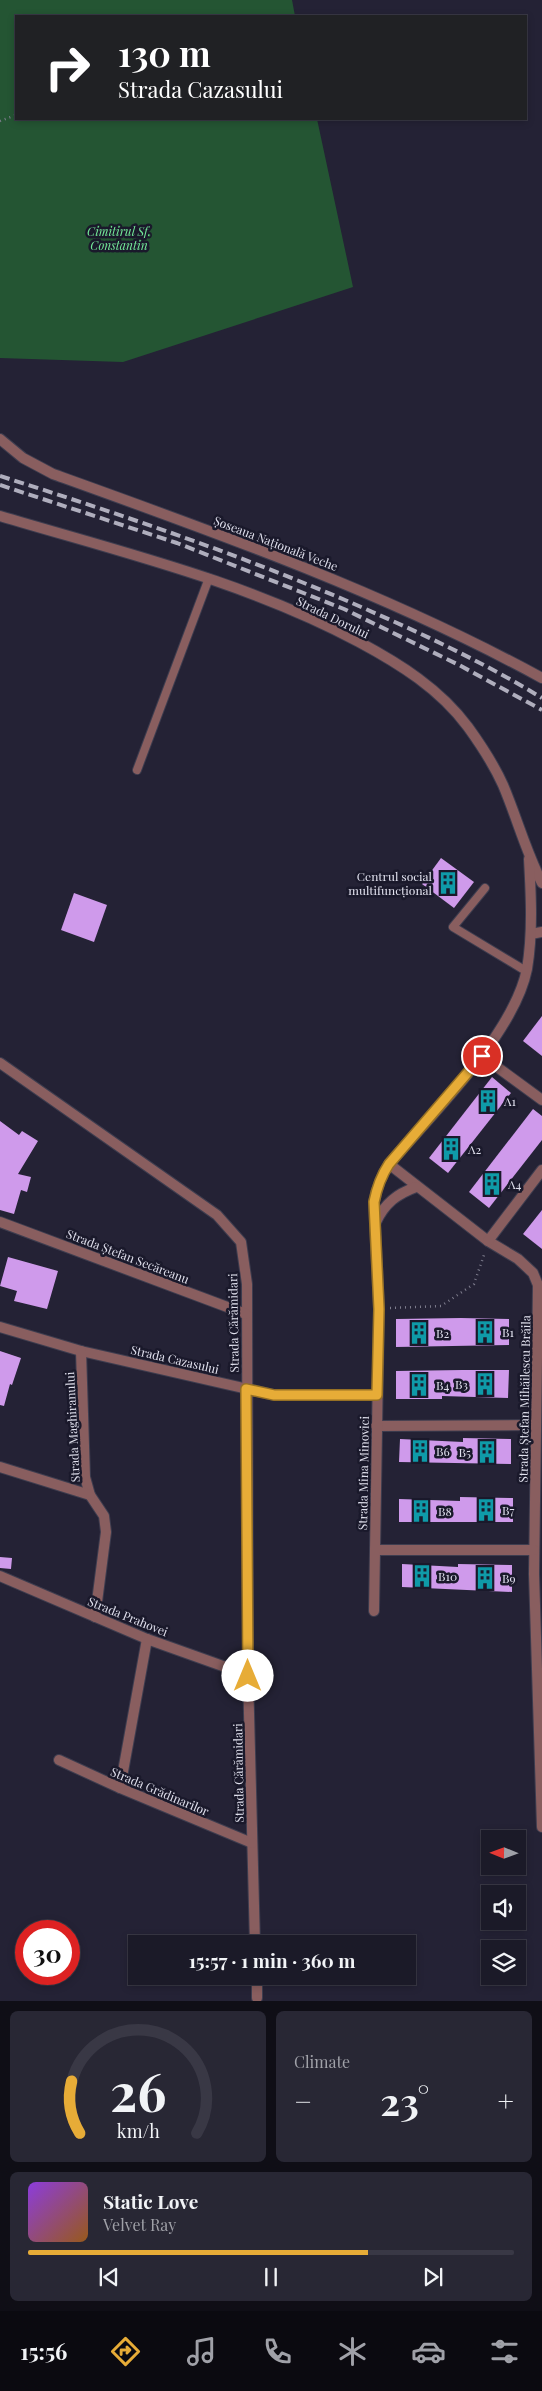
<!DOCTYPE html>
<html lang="en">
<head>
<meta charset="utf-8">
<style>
	body { margin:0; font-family:"Playfair Display",serif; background:#282734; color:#f1f3f6; height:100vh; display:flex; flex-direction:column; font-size:19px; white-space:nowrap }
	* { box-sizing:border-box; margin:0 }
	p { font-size:16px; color:#a0a1a8 }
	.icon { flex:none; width:28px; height:28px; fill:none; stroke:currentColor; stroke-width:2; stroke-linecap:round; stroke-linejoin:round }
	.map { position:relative; height:2001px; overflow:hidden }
	.side { display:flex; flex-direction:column; gap:10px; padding:10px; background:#0f0e16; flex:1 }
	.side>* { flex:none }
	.banner { position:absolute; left:15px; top:15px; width:512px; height:105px; border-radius:0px; box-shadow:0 2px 8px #0003,0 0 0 1px #393845; background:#202124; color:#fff; overflow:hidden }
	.needle { width:32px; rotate:271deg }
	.fabs { position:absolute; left:481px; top:1830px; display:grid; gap:10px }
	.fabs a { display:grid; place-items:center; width:45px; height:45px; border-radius:0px; background:#1b1a28; box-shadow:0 2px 8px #0003,0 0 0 1px #393845; font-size:25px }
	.speed { position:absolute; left:15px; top:1920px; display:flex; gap:10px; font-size:25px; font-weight:700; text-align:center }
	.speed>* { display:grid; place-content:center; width:65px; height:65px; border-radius:50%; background:#1b1a28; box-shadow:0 2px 8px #0003,0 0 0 1px #393845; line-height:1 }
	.speed .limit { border:8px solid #d22; background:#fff; color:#111 }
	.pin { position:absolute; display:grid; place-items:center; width:42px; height:42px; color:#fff; margin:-21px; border:2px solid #fff; border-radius:50%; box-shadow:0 1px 5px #0007 }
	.me { position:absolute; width:55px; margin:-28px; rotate:0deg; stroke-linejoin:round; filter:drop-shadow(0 0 4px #0008) }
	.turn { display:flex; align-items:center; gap:18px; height:105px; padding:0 20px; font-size:22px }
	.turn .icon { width:65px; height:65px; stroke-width:2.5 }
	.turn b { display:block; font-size:35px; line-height:42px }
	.big { font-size:38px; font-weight:700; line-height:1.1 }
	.side .tile { flex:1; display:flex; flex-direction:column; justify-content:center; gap:8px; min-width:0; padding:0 18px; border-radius:8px; background:#282734 }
	.side .dial { align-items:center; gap:0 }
	.dial svg { height:130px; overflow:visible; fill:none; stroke:#393845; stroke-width:7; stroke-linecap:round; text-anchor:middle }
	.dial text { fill:#f1f3f6; stroke:none }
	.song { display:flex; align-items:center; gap:15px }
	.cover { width:60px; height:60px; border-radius:8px; background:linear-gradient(135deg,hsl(270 70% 55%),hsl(30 70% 35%)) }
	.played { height:5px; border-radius:2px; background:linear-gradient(90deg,#e7ac37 70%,#393845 70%) }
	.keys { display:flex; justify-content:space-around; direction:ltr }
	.heat { display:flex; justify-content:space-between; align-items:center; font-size:28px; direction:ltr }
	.side .tiles { flex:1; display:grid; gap:10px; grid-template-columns:1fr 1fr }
	.tile:last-child { grid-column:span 2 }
	.trip { position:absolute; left:128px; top:1935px; width:288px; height:50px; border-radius:0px; background:#1b1a28; box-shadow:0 2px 8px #0003,0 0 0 1px #393845; font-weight:700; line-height:50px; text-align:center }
	.menu { display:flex; height:80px; justify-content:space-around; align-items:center; background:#0b0a10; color:#a0a1a8 }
	.menu .icon { width:35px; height:35px }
	.menu .on { color:#e7ac37 }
	.menu b { font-size:22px; color:#f1f3f6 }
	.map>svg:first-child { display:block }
</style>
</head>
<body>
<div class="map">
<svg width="542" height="2001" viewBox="0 0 542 2001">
	<rect width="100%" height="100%" fill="#242235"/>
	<polygon fill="#245533" points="0,0 292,0 295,16 16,16 16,119 317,119 353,287 123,362 0,358"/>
	<g fill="#cf9aeb">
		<polygon points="441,858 474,882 454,908 422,884"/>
		<polygon points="74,893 107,905 94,942 61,930"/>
		<polygon points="542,1016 542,1056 523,1041"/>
		<polygon points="492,1077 511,1093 448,1173 429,1158"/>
		<polygon points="533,1109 542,1116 542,1140 489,1208 469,1192"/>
		<polygon points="0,1121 19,1135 22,1131 38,1141 18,1174 31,1177 27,1192 21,1190 14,1214 0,1210"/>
		<polygon points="542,1210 542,1249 523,1234"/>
		<polygon points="8,1257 58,1271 47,1309 14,1301 17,1291 0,1286"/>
		<polygon points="461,1318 509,1319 509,1345 396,1347 396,1319"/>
		<polygon points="0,1351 21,1358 12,1385 10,1384 4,1406 0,1405"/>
		<polygon points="462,1370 509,1370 508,1398 442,1396 442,1399 396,1399 396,1371"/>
		<polygon points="463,1438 511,1439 511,1464 399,1462 400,1439 463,1442"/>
		<polygon points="460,1497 513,1498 513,1522 399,1522 399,1499 460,1501"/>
		<polygon points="0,1557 12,1558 11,1569 0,1568"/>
		<polygon points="402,1564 458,1567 458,1564 512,1565 512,1592 402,1587"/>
	</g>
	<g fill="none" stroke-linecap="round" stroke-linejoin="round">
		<defs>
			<g id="service">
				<polyline points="137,770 209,578"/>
				<polyline points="485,888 453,927 526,971"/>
			</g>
			<g id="minor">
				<path d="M0 439 23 458 53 474C220 534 386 593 542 678"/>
				<path d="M0 516C121 552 247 582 359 642 400 664 440 689 468 727 481 745 494 765 503 785 517 818 526 852 542 883"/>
				<polyline points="531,934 542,932"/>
				<polyline points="482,1056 542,1100"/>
				<polyline points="0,1063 217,1215 241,1242 247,1284 248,1675 255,1944"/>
				<polyline points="389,1164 488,1241 518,1259 533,1273 538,1285 542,1287"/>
				<polyline points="0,1222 246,1314"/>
				<path d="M376 1222C385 1203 397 1194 416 1187"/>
				<polyline points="488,1241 542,1170"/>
				<polyline points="538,1285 534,1574 542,1827"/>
				<polyline points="0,1327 81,1351 274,1395 377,1395"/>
				<polyline points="81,1351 85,1477 90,1495 104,1516 106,1532 95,1617"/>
				<polyline points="376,1426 535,1425"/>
				<polyline points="0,1467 90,1495"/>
				<polyline points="375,1550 534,1550"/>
				<polyline points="0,1576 147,1639 248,1675"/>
				<path d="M374 1611 379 1309 374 1202C377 1187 381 1176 389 1164 432 1114 514 1034 527 969 533 933 531 895 529 859"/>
				<polyline points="59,1760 120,1788 252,1843"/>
				<polyline points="120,1788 147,1639"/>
				<polyline points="257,1976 257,1998"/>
			</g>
		</defs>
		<use href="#service" stroke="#3e3d4f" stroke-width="10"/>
		<use href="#minor" stroke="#3e3d4f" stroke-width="12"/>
		<g stroke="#7e7d8d" stroke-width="2.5" stroke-dasharray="1 4" stroke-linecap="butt">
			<polyline points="0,121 16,115"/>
			<polyline points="390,1308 441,1306 474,1284 485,1252"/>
		</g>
		<use href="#service" stroke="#895e5f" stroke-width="8"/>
		<use href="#minor" stroke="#895e5f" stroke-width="10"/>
		<g stroke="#afaebd" stroke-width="4" stroke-dasharray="10 5" stroke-linecap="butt">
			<path d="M0 476C117 513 232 552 345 600 412 629 480 660 542 698"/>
			<polyline points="0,485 177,543 344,609 459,665 542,710"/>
		</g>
	</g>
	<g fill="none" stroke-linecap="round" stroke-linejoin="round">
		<defs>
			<path id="route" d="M248 1676 246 1389 274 1395H377L379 1309 374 1202C377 1187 381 1176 389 1164L482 1056"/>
		</defs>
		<use href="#route" stroke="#967024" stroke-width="12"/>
		<use href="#route" stroke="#e7ac37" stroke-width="9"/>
	</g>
	<defs>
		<symbol id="building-bare" viewBox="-9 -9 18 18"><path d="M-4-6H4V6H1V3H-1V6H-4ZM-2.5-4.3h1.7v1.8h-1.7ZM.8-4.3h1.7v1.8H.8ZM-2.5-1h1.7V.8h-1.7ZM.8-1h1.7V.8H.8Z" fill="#0f9aa8" stroke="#1a192b" stroke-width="2.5" paint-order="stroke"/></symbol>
	</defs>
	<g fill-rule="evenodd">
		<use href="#building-bare" x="432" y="867" width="32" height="32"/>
		<use href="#building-bare" x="472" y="1085" width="32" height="32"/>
		<use href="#building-bare" x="435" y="1133" width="32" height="32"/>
		<use href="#building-bare" x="476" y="1168" width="32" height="32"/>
		<use href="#building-bare" x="469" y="1316" width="32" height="32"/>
		<use href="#building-bare" x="403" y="1317" width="32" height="32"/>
		<use href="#building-bare" x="469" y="1368" width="32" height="32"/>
		<use href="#building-bare" x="403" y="1369" width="32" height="32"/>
		<use href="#building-bare" x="404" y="1435" width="32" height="32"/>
		<use href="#building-bare" x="471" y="1436" width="32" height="32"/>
		<use href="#building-bare" x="470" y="1494" width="32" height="32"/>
		<use href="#building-bare" x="405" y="1495" width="32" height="32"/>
		<use href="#building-bare" x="406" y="1560" width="32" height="32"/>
		<use href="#building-bare" x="469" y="1562" width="32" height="32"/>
	</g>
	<g text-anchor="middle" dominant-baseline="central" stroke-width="5" stroke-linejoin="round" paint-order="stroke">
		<g font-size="12" font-style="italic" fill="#74ea99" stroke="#1a192b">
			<text x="119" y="231">Cimitirul Sf.<tspan x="119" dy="14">Constantin</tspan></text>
		</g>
		<g font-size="12" fill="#e1e1ee" stroke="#1a192b">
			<text transform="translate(276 543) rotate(21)">Șoseaua Națională Veche</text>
			<text transform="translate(333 617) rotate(26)">Strada Dorului</text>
			<text transform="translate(128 1256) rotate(21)">Strada Ștefan Secăreanu</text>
			<text transform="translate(233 1323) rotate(-91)">Strada Cărămidari</text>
			<text transform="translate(175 1359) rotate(13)">Strada Cazasului</text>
			<text transform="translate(524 1399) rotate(-89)">Strada Ștefan Mihăilescu Brăila</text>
			<text transform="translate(72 1427) rotate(-93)">Strada Maghiranului</text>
			<text transform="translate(363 1473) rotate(-89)">Strada Mina Minovici</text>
			<text transform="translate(128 1616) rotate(22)">Strada Prahovei</text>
			<text transform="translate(238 1773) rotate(-91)">Strada Cărămidari</text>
			<text transform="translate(160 1791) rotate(23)">Strada Grădinarilor</text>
		</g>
		<g font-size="12" fill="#e1e1ee" stroke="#1a192b" text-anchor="start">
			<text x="432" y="876" text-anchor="end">Centrul social<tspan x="432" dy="14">multifuncțional</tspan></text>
			<text x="504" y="1101">A1</text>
			<text x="468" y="1149">A2</text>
			<text x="508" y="1184">A4</text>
			<text x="502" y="1332">B1</text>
			<text x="436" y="1333">B2</text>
			<text x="468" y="1384" text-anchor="end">B3</text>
			<text x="436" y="1385">B4</text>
			<text x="436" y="1451">B6</text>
			<text x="471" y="1452" text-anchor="end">B5</text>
			<text x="502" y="1510">B7</text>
			<text x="438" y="1511">B8</text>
			<text x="438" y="1576">B10</text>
			<text x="502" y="1578">B9</text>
		</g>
	</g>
</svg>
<div class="fabs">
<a><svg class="needle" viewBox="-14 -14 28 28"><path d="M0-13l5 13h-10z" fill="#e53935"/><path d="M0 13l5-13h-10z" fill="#a0a1a8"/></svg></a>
<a><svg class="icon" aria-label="sound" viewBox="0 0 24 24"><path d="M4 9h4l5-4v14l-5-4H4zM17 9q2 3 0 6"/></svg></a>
<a><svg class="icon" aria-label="layers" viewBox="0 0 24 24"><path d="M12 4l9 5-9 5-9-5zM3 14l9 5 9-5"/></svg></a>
</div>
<div class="speed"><div class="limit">30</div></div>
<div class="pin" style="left:482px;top:1056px;background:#d93025"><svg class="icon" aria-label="arrive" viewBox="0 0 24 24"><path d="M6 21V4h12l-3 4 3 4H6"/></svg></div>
<svg class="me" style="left:248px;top:1676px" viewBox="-20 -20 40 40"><circle r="19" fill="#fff"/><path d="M0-13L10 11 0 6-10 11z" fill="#e7ac37"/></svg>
<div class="trip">15:57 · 1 min · 360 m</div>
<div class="banner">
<div class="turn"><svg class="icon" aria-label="right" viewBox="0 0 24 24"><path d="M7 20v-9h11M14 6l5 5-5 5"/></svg><div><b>130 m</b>Strada Cazasului</div></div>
</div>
</div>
<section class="side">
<div class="tiles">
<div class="tile dial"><svg viewBox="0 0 100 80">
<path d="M14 69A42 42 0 1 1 86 69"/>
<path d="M14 69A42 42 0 0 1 9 37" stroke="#e7ac37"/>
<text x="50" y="56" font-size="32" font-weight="700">26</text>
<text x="50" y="72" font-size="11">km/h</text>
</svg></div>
<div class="tile"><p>Climate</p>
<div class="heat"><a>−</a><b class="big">23°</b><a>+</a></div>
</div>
<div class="tile">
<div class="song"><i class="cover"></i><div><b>Static Love</b><p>Velvet Ray</p></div></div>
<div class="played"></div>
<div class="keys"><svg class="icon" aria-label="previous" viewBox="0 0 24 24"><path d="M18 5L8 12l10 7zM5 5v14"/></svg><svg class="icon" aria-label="pause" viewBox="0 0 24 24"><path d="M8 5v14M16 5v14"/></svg><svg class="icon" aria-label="next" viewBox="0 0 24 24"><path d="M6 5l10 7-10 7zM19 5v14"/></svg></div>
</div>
</div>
</section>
<nav class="menu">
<b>15:56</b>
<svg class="icon on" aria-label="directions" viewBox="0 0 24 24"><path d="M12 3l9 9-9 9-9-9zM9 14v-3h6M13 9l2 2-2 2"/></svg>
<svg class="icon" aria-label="music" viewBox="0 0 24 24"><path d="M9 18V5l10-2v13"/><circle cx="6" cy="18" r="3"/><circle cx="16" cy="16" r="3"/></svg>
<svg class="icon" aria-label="phone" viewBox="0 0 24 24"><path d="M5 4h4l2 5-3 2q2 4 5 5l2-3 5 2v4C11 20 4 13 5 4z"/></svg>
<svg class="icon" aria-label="climate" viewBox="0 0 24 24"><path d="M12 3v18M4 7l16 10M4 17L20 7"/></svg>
<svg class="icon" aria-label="car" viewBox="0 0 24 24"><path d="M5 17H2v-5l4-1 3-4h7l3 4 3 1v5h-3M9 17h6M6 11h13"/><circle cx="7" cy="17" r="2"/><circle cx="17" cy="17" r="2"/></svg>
<svg class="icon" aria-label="filters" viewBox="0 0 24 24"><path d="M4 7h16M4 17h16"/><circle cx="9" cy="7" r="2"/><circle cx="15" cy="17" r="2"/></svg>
</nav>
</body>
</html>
